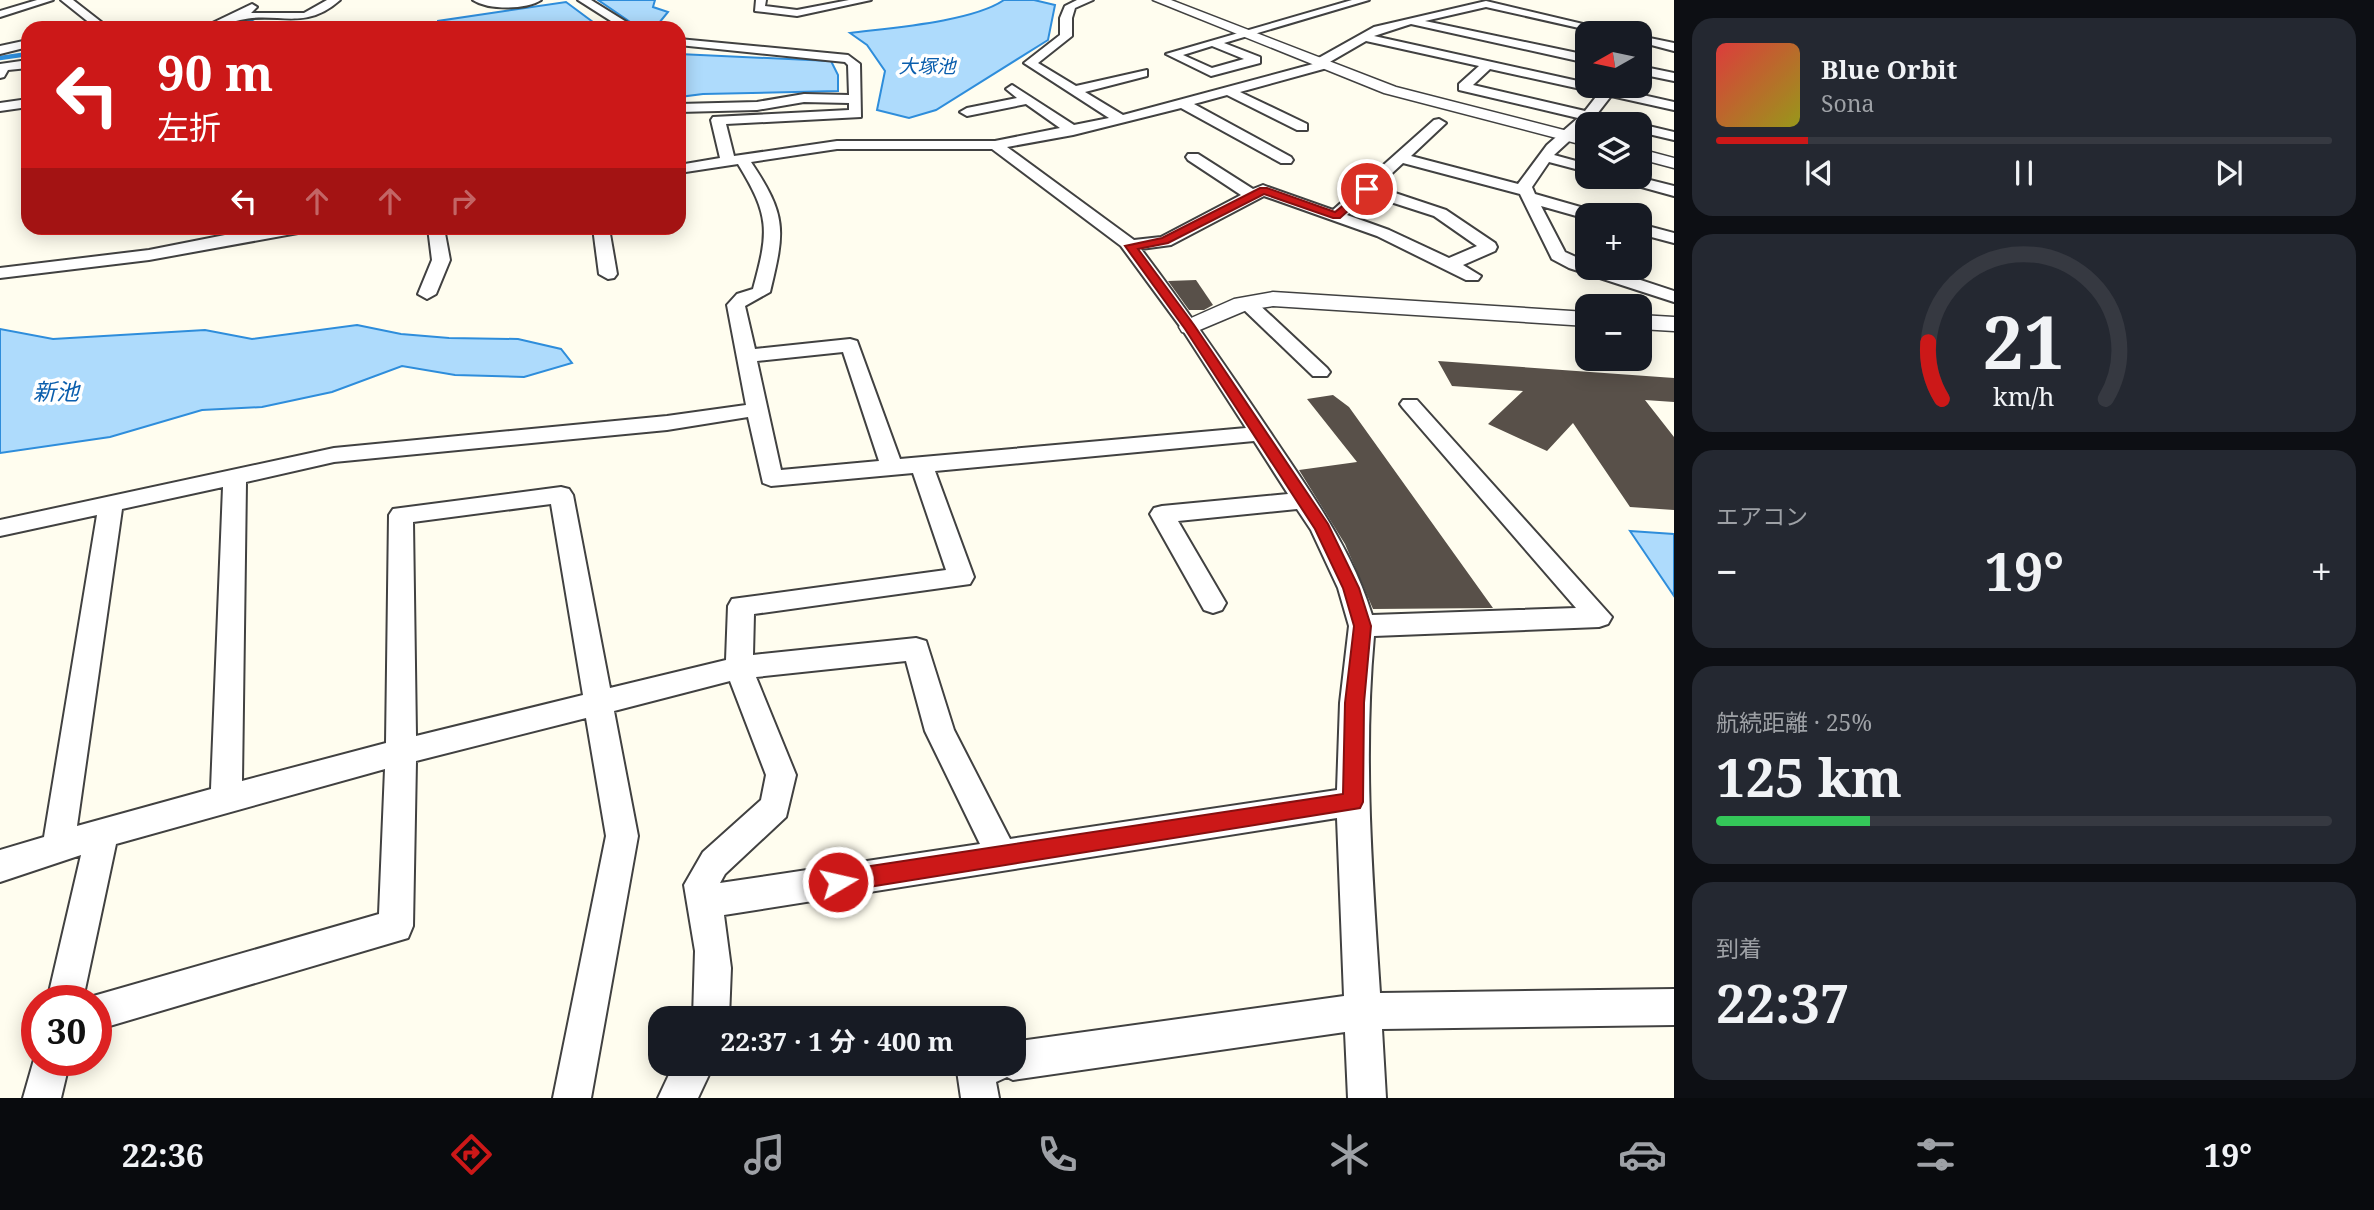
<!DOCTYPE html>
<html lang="ja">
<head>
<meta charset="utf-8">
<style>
	body { margin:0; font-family:"Noto Serif","Noto Sans JP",serif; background:#242831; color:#f1f3f6; height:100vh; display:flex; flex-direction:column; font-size:26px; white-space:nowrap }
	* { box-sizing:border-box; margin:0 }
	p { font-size:23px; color:#9ea1a6 }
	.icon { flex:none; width:38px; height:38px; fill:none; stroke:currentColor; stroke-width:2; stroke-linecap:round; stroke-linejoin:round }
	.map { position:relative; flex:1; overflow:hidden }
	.sheet { display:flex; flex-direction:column; gap:18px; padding:18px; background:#0d0f14; width:700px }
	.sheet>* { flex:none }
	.hud { position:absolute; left:21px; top:21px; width:665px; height:214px; border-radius:21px; box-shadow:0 4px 18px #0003; background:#cc1818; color:#fff; overflow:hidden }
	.needle { width:46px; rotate:261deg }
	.tools { position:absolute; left:1575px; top:21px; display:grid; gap:14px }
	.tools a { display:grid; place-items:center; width:77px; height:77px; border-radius:14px; background:#171b24; box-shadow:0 4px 18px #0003; font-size:35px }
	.speed { position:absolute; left:21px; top:985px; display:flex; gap:14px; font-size:35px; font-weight:700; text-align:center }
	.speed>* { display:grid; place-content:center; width:91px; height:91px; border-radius:50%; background:#171b24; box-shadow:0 4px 18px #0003; line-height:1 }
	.speed .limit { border:10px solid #d22; background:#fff; color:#111 }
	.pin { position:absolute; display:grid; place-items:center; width:60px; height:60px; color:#fff; margin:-30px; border:4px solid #fff; border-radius:50%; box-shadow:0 2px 7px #0007 }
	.me { position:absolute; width:77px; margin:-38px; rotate:81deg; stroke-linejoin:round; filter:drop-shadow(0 0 5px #0008) }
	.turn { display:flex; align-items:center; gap:24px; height:147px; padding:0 21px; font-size:32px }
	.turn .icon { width:91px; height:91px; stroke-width:2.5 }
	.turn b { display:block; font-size:49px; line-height:60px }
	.lanes { display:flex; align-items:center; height:66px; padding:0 21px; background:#0003; justify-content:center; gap:35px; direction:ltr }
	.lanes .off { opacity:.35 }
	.big { font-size:52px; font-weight:700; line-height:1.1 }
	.sheet .card { flex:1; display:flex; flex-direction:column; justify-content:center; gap:10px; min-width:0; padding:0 24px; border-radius:21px; background:#242831 }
	.sheet .dial { align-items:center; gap:0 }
	.dial svg { height:182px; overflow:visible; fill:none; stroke:#363941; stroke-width:7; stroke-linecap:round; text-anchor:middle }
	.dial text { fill:#f1f3f6; stroke:none }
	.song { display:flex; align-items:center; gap:21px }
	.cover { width:84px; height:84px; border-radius:10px; background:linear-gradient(135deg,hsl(0 70% 55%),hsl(60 70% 35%)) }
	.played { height:7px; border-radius:4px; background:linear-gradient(90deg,#cc1818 15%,#363941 15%) }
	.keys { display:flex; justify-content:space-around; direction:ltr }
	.heat { display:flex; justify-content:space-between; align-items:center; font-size:38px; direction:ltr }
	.charge { height:10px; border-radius:5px; background:linear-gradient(90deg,#34c759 25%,#363941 0) }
	.trip { position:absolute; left:648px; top:1006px; width:378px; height:70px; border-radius:21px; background:#171b24; box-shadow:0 4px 18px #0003; font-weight:700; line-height:70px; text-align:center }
	.dock { display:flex; height:112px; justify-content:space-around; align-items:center; background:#090b0e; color:#9ea1a6 }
	.dock .icon { width:49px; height:49px }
	.dock .selected { color:#cc1818 }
	.dock b { font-size:32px; color:#f1f3f6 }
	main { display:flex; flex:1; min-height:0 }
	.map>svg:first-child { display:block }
</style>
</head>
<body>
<main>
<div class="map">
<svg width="1674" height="1098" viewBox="0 0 1674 1098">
	<rect width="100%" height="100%" fill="#fffdef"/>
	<g fill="#aedbfc" stroke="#2e8ddb" stroke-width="2">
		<polygon points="598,0 655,0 653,7 668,12 659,23 639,28"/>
		<path d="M1004 0H1034L1055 5 1048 40 936 110 909 118 877 110 885 71 867 45 850 33C889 28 972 22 1004 0Z"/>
		<polygon points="566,2 601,28 437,28 438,21"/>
		<polygon points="679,54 831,61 838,75 838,91 703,94 679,97"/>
		<polygon points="357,325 401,334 449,338 518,339 561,349 572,363 524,377 455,375 402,366 332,392 262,407 202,410 110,437 0,453 0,329 53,339 205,330 252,339"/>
		<polygon points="1630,531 1674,534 1674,596"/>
	</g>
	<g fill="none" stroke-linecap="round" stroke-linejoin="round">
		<g stroke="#2e8ddb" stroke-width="4.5">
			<polyline points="217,28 252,19"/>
			<polyline points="0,58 28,54"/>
		</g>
	</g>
	<g fill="#585049">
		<polygon points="1196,280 1213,305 1204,310 1189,310 1168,281"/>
		<polygon points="1438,361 1674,378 1674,402 1645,400 1674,437 1674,510 1630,507 1573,423 1547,451 1488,424 1523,391 1452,386"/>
		<polygon points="1333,395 1349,407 1493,608 1373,609 1345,544 1299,470 1357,462 1307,399"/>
	</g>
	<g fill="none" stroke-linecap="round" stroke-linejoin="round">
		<defs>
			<g id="minor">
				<polygon points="37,0 53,0 0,17 0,11"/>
				<polygon points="61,0 73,0 109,28 96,28"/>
				<path d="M327 0H340C304 32 278 11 240 20 226 23 217 28 202 28L252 4 257 7 251 13H304Z"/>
				<path d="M473 0H541C526 10 488 10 473 0Z"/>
				<polygon points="578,0 591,0 636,28 622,28"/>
				<polygon points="756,0 766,0 765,6 797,10 849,0 871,0 797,16 755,11"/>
				<path d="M1077 0H1093L1075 8 1072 18V36L1038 63 1076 86 1147 70V76L1085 92 1123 115 1313 64 1315 60 1374 27 1486 1 1621 33H1601L1486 7 1425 21 1587 55V63L1411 24 1374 36 1587 83V86H1618L1616 89 1674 102V110L1611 96 1597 114 1628 121 1630 124H1607L1591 121 1554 155 1587 164V172L1549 162 1532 187 1535 194 1598 212 1600 215H1587V219L1541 206 1565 252 1587 262V268H1604L1674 291V302L1569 268 1552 259 1520 194 1403 163 1377 187 1446 210 1495 243 1497 247 1495 251 1463 265 1481 276 1478 280H1466L1377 236 1264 196 1171 245 1141 249C1188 311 1231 374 1274 438 1312 495 1352 549 1372 615L1576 608 1403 408 1400 404 1403 400H1417L1612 617 1608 624 1599 627 1374 636C1363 757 1372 871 1380 993L1674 989V1025L1382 1029 1386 1098H1348L1345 1032 1013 1080 1007 1077 996 1082 999 1098H961L956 1064H1013V1042L1344 996 1337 818 724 915 731 968 729 1018H693L695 951 684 885 703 852 761 800 766 775 730 681 614 711 638 836 591 1098H553L606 836 586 718 416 761 413 926 408 938 96 1030V1001H47L81 855 0 882V850L44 837 97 515 0 536V520L334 448 667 416 746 405 727 305 737 294 753 289C769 231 770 216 738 164L679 173V165L720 158 711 120 713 117 849 110V103L804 102 757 110 679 112V104L757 102 804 94 849 95 848 65 845 62 679 45V39L848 55 860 64 861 117 726 124 734 156 837 141H995L1060 128 1026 104 967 116 960 112 967 108 1017 98 1006 89 1012 85 1074 125 1109 118 1024 63 1060 35V18L1065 6ZM1366 41 1479 66 1459 84V90L1578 118 1547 145 1518 184 1411 156 1446 123 1439 119 1434 120 1333 210 1268 187 1263 185 1253 189 1198 154H1188L1186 157 1188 160 1241 195 1161 237 1134 240 1007 147 1073 135 1181 108 1281 163H1291L1293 160 1291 157 1194 104 1227 95 1297 130H1307V124L1240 92 1327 68 1328 63ZM1490 69 1599 93 1585 111 1473 85ZM837 149H992L1121 246 1182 329 1246 428 900 459 857 341 850 339 755 349 745 306 770 292C785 230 787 216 751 162ZM1369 195 1434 216 1477 246 1449 258 1389 230 1347 215ZM843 352 879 461 781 470 757 361ZM748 417 763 483 771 486 913 473 946 570 732 599 728 606 726 660 610 688 573 495 569 489 561 487 393 509 389 515 386 743 242 781 246 482 334 462 667 430ZM1254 441 1288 494 1162 506 1154 508 1150 514 1204 610 1213 613 1222 610 1226 603 1178 521 1297 509 1311 530 1338 588 1349 626 1340 703 1337 790 1010 839 954 730 926 641 916 638 753 655 754 614 970 584 974 577 935 471ZM223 487 211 789 77 826 122 509ZM551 504 583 695 416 736 413 522ZM906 661 925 731 980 844 720 883 725 874 786 817 796 775 756 677ZM385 769 379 914 83 999 116 844Z"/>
				<path d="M1352 0H1369L1224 43 1260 57V63L1211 76 1166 54ZM1212 46 1244 59 1212 68 1183 55Z"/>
				<polygon points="1640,36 1674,43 1674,51 1640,42"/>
				<polygon points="28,40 28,47 0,54 0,46"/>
				<polygon points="28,60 28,68 8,70 4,77 0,78 0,64"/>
				<polygon points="1640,66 1674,73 1674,81 1640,74"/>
				<polygon points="28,99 28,107 0,111 0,103"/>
				<polygon points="1638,124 1640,124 1674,132 1674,140 1640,132"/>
				<polygon points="1613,177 1638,177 1674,186 1674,196 1616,180"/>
				<polygon points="1640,224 1674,233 1674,243 1640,234"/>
				<polygon points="233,228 249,228 248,231 271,228 306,228 298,233 149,260 0,278 0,268 149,250 230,234"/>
				<polygon points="428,228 444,228 450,260 436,294 427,299 418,294 432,260"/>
				<polygon points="593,228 609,228 617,274 614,278 608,279 599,274"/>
				<polygon points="1247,298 1253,299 1327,368 1330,372 1327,376 1313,376 1241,307 1238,303"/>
				<polygon points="37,1049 37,1060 70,1060 61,1098 23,1098"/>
				<polygon points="674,1064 714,1064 698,1098 658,1098"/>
			</g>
			<g id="tertiary">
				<polygon points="1153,0 1171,0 1396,87 1587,136 1587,146 1384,93"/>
				<polygon points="1640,149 1674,158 1674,168 1640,159"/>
				<polygon points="1273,292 1587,312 1587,326 1273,306 1247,310 1190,334 1182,332 1179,327 1182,322 1234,299"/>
				<polygon points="1640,315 1674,317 1674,331 1640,329"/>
			</g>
		</defs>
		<use href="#minor" stroke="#414141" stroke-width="4"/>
		<use href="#tertiary" stroke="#414141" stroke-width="3"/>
		<use href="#minor" fill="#fff" fill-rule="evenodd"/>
		<use href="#tertiary" fill="#fff" fill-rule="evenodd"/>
	</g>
	<polygon fill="#cc1818" stroke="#851010" stroke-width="2" points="1367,186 1372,189 1370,191 1340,218 1333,218 1264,194 1168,243 1138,249 1194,325 1328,524 1359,588 1371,626 1364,703 1363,802 1360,808 838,892 831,889 828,882 831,874 838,871 1343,794 1345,703 1354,626 1343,588 1315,529 1185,329 1125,246 1162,238 1260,188 1267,188 1335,212"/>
	<g text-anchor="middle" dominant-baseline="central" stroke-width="7" stroke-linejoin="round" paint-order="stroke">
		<g font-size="19" font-style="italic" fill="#0a5ead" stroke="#fff">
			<text x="927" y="66">大塚池</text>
		</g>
		<g font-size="23" font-style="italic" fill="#0a5ead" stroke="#fff">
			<text x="56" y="391">新池</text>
		</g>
	</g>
</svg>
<div class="tools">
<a><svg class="needle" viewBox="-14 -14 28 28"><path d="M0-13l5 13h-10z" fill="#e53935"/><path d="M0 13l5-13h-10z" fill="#9ea1a6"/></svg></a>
<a><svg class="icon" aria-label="layers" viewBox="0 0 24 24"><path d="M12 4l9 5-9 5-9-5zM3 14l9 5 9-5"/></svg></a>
<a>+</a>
<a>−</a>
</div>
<div class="speed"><div class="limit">30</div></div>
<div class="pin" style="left:1367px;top:189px;background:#d93025"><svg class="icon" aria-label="arrive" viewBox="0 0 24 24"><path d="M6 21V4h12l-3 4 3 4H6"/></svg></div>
<svg class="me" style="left:838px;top:882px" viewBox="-20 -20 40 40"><circle r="17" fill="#cc1818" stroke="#fff" stroke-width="3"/><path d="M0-11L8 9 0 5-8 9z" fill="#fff"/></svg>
<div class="trip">22:37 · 1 分 · 400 m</div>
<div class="hud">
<div class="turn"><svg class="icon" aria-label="left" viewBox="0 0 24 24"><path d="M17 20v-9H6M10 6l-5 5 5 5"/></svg><div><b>90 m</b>左折</div></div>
<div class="lanes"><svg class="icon" aria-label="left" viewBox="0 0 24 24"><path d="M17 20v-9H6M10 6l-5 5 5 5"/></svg><svg class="icon off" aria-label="ahead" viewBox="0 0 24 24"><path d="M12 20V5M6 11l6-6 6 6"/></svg><svg class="icon off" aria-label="ahead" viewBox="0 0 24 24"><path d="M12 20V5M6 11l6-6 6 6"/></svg><svg class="icon off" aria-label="right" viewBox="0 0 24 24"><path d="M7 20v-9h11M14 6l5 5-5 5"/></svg></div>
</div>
</div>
<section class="sheet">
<div class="card">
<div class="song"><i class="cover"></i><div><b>Blue Orbit</b><p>Sona</p></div></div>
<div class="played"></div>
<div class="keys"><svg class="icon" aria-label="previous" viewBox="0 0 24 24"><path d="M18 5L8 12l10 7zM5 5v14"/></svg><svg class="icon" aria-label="pause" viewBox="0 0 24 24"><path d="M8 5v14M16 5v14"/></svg><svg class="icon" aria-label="next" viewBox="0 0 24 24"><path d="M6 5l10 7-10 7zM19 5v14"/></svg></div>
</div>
<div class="card dial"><svg viewBox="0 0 100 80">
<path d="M14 69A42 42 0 1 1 86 69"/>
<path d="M14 69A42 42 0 0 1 8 44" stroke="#cc1818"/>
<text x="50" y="56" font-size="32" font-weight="700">21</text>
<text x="50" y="72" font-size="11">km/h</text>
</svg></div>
<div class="card"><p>エアコン</p>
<div class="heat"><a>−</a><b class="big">19°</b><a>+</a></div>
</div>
<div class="card"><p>航続距離 · 25%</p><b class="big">125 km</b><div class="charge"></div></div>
<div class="card"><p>到着</p><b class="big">22:37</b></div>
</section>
</main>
<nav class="dock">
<b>22:36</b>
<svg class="icon selected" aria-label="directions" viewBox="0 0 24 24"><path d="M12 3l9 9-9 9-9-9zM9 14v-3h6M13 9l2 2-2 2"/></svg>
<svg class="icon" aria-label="music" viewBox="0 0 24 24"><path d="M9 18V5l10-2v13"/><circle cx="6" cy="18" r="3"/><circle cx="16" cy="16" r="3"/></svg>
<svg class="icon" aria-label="phone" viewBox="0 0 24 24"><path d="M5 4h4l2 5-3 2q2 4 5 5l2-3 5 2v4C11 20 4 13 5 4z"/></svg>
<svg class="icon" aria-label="climate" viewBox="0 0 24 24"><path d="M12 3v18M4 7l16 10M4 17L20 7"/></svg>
<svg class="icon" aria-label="car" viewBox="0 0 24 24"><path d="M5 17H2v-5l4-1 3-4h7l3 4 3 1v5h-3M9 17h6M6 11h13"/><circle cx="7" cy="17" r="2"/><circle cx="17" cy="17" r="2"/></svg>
<svg class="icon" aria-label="filters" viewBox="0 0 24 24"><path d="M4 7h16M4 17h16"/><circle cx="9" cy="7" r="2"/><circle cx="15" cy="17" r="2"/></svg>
<b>19°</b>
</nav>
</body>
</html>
